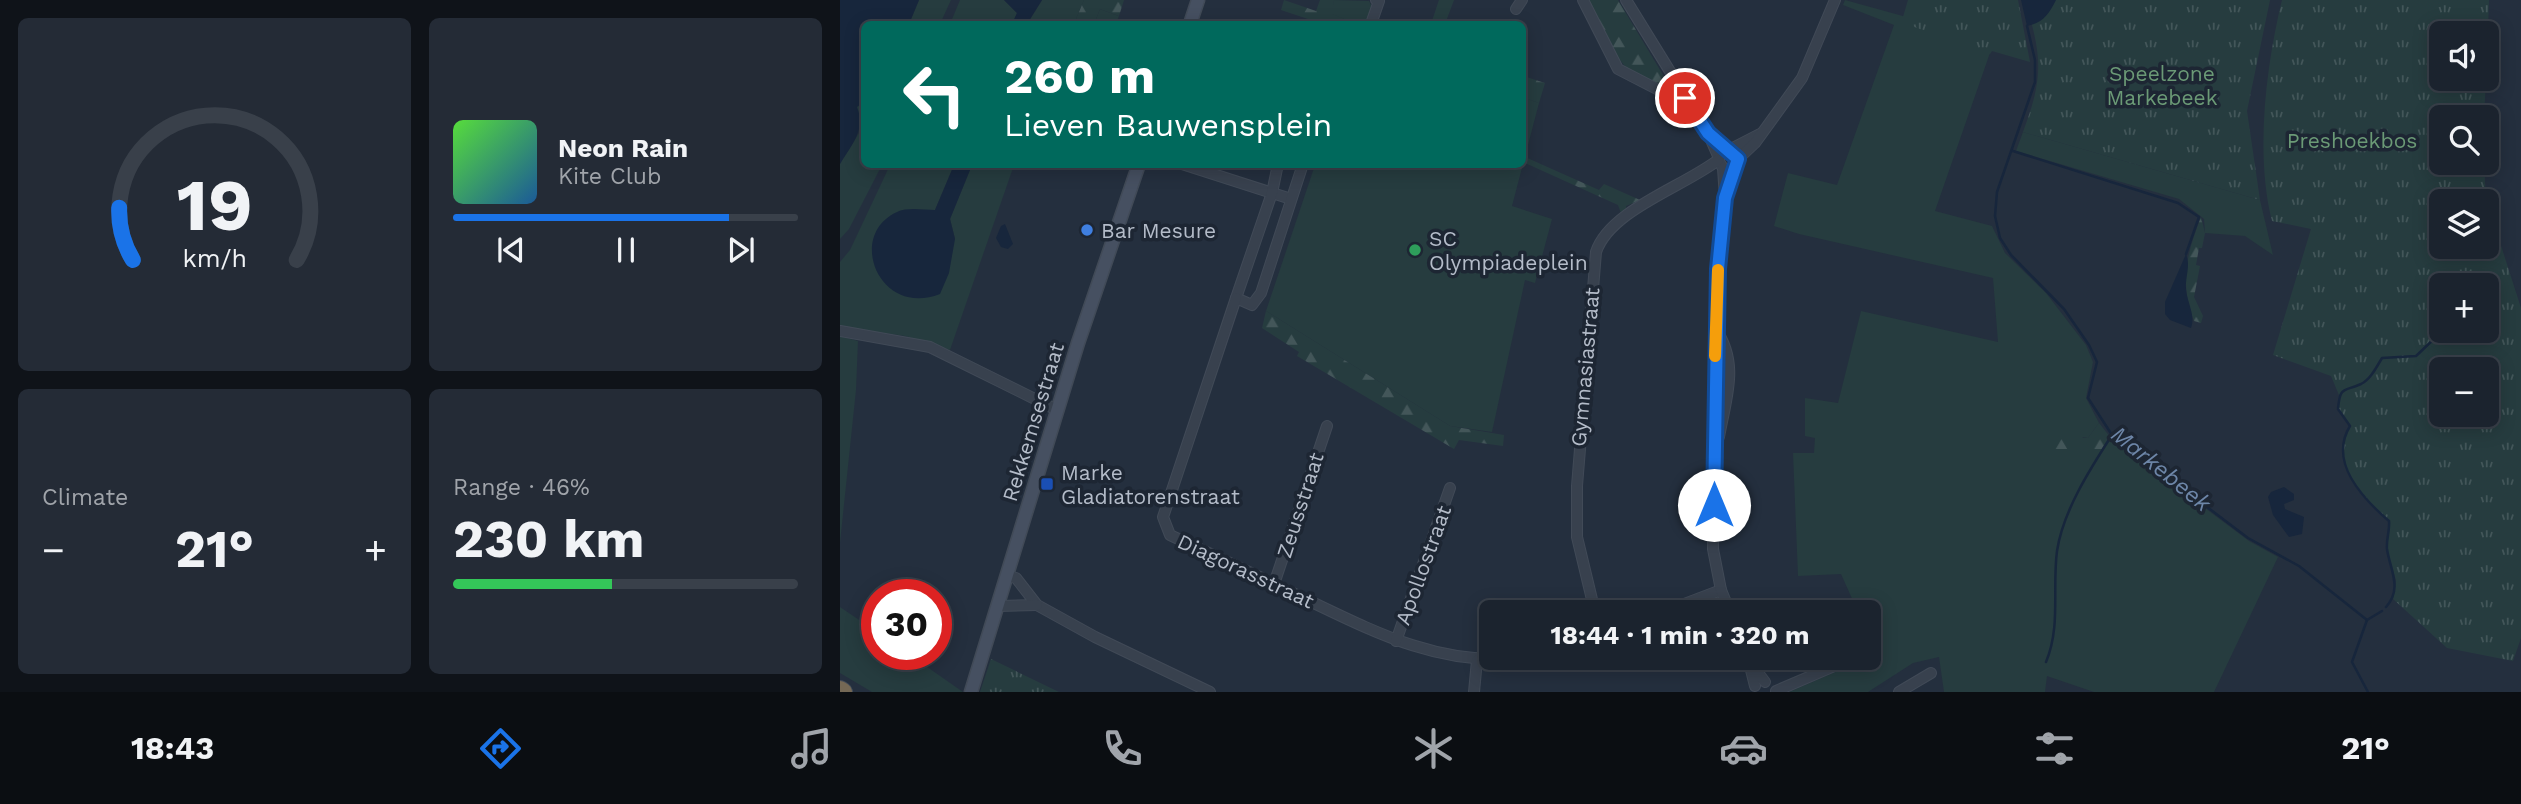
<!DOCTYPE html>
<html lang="en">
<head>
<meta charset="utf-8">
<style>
	body { margin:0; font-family:"Work Sans",sans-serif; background:#242b36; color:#f1f3f6; height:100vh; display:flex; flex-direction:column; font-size:26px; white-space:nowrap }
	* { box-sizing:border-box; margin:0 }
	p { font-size:23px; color:#a0a4aa }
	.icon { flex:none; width:38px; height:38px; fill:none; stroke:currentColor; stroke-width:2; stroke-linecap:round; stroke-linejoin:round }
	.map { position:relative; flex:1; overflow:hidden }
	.panel { display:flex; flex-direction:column; gap:18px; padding:18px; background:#0f1319; width:840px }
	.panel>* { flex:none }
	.top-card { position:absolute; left:21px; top:21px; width:665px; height:147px; border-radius:10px; box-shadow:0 4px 18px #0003,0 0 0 2px #39404a; background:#00695c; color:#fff; overflow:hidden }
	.buttons { position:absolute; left:1589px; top:21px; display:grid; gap:14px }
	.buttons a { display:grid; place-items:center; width:70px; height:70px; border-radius:10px; background:#1b232e; box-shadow:0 4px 18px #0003,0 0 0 2px #39404a; font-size:35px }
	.speed { position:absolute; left:21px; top:579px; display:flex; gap:14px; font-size:35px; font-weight:700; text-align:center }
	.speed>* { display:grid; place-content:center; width:91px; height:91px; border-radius:50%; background:#1b232e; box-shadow:0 4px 18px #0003,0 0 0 2px #39404a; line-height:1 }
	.speed .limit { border:10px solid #d22; background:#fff; color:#111 }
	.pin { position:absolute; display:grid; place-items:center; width:60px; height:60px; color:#fff; margin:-30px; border:4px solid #fff; border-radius:50%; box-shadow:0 2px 7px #0007 }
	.me { position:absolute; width:77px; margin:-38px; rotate:0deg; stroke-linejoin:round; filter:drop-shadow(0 0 5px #0008) }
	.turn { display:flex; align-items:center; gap:24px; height:147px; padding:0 28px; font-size:32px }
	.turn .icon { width:91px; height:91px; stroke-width:2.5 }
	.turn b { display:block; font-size:49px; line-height:60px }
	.big { font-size:52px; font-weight:700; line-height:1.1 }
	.panel .tile { flex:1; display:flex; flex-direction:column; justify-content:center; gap:10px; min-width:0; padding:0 24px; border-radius:10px; background:#242b36 }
	.panel .dial { align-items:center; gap:0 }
	.dial svg { height:182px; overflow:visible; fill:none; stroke:#39404a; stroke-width:7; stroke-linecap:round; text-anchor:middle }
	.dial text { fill:#f1f3f6; stroke:none }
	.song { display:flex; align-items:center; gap:21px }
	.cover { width:84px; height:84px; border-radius:10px; background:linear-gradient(135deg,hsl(110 70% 55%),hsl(210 70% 35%)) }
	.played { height:7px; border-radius:4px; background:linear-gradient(90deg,#1a73e8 80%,#39404a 80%) }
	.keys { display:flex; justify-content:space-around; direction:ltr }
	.heat { display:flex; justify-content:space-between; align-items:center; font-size:38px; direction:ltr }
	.charge { height:10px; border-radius:5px; background:linear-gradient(90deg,#34c759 46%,#39404a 0) }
	.panel .tiles { flex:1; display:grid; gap:18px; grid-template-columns:repeat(2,1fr) }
	.trip { position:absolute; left:639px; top:600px; width:402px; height:70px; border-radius:10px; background:#1b232e; box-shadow:0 4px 18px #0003,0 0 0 2px #39404a; font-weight:700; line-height:70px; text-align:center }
	.tabs { display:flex; height:112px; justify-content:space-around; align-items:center; background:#0b0e12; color:#a0a4aa }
	.tabs .icon { width:49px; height:49px }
	.tabs .on { color:#1a73e8 }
	.tabs b { font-size:32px; color:#f1f3f6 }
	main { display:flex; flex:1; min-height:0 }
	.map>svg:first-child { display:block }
</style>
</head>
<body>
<main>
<section class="panel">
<div class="tiles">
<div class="tile dial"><svg viewBox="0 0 100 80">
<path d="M14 69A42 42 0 1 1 86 69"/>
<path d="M14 69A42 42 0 0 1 8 46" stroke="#1a73e8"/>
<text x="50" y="56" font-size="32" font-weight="700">19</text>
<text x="50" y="72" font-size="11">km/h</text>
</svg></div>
<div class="tile">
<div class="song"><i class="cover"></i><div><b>Neon Rain</b><p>Kite Club</p></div></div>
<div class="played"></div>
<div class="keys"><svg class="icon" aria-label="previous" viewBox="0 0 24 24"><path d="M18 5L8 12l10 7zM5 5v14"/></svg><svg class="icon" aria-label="pause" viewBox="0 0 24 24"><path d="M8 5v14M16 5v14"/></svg><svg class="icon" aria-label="next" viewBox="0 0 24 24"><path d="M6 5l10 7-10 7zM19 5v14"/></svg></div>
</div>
<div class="tile"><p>Climate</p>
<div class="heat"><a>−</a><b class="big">21°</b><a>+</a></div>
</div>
<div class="tile"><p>Range · 46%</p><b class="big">230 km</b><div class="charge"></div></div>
</div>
</section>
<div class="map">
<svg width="1681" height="692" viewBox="0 0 1681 692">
	<defs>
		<pattern id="forest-firs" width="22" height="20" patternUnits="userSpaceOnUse" patternTransform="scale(1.75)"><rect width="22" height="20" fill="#263c3f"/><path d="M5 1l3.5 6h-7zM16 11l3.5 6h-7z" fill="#435659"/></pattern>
		<pattern id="park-tufts" width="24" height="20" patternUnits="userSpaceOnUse" patternTransform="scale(1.75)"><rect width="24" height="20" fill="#263c3f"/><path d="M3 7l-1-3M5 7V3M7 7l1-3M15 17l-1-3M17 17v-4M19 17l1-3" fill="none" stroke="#435659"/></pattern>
	</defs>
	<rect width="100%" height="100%" fill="#242f3e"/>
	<g fill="#263c3f">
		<polygon points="79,0 111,0 100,24 69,24"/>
		<polygon points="120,0 164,0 177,13 172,24 110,24"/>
		<polygon points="202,0 244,0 234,24 187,24"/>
		<polygon points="494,0 529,1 533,8 528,24 517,24 491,14"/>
		<polygon points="1005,0 1070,18 1151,50 1095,211 1152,226 1165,253 1206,293 1246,345 1253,362 1246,398 1259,423 1248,438 1242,437 1262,449 1270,437 1409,541 1438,557 1374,692 1254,692 1207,676 1205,692 1104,692 1099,657 1073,663 1028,692 949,692 1037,654 1029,637 1029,612 1018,612 1001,574 958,576 953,453 974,453 975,438 965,436 965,398 998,403 1021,311 1158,342 1153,278 959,234 934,226 948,173 997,185 1054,25 1003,5"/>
		<polygon points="260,9 279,16 276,24 254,24"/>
		<polygon points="683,97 699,103 672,206 712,219 695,283 685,280 652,432 610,426 426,311 475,165 682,164"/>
		<polygon points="24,101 24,164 42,165 9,229 0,239 0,164 19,133 17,107"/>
		<polygon points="1183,132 1420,200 1433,255 1405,236 1365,233 1364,219 1339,199 1176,151"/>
		<polygon points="50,165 114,165 95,210 58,211 115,239 110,219 132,165 174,165 110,350 65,336 0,327 0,262 10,250"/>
		<polygon points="0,336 18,341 16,390 0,543"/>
		<polygon points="0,607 37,632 37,654 70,655 123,692 32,692 0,673"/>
	</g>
	<g fill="url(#forest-firs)">
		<polygon points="244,0 284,0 279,16 260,9 254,24 234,24"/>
		<polygon points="444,0 476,11 480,0 494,0 492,14 517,24 483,24 441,10"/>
		<polygon points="599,0 614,0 605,24 591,24"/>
		<polygon points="746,0 778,0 832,90 827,92 787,69 773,51"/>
		<polygon points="683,76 705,83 699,103 683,97"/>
		<polygon points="685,157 759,190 764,184 800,200 786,206 786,212 781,213 778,205 683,162"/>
		<path d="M1361 217 1365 233 1362 248H1359L1356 265 1360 266 1354 297 1363 316 1361 323 1354 321C1339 282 1347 253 1361 217Z"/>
		<polygon points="426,311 610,426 664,435 663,446 619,440 614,449 457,356 459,352 422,328"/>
		<polygon points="1259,423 1270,437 1262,449 1207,449 1205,437 1248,438"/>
	</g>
	<g fill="url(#park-tufts)" fill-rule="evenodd">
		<polygon points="1068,0 1178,0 1190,62 1152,51 1150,54 1066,24 1063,17"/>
		<path d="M1185 0H1430L1407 111 1420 200 1183 132C1204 76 1202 57 1185 0Z"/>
		<path d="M1442 0H1649L1647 54V33H1601V79H1646L1644 117H1601V163H1644L1646 201H1601V247H1647V202L1681 308V638L1673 661 1607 648 1553 599 1556 580 1546 546 1549 521C1522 498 1488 462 1510 426L1498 409 1499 395 1491 376 1433 355 1471 229 1432 221C1415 154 1426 66 1442 0ZM1601 285H1647V331H1601ZM1601 369H1647V415H1601Z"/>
		<polygon points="151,659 219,692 140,692"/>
	</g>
	<g fill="#17263c">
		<path d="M0 0H79L69 24H24V101L17 107C26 130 12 144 0 164Z"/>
		<polygon points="164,0 202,0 187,24 172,24 177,13"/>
		<path d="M1181 0H1216C1209 14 1203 23 1187 26Z"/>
		<path d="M114 165H132L110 219 115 239 109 273 100 294C39 318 6 235 57 212 67 207 84 210 95 210Z"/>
		<polygon points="165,224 173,244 168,249 161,247 156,238 161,226"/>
		<path d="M1346 254C1351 266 1345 277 1346 289 1347 302 1356 316 1351 328L1330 320 1325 314V302Z"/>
		<polygon points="1444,487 1454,494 1454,500 1444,504 1445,509 1464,517 1462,534 1449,537 1433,515 1428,497 1431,492"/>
	</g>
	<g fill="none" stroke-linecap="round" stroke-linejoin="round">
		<g stroke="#17263c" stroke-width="2.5">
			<polyline points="1187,26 1195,60 1195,82 1157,192 1155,216 1160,238 1171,255 1224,309 1249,345 1257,362 1248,398 1272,435 1408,538 1459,566 1527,620 1512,662 1528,692"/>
			<polyline points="1173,151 1338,203 1359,217 1346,254"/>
			<path d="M1546 607C1563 588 1550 570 1547 549 1546 540 1550 530 1549 521 1522 498 1488 462 1510 426L1498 409C1500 386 1503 392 1521 384 1531 379 1537 366 1542 358L1576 356 1596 337 1616 332"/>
			<polyline points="1527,620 1542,611"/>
			<path d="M1206 662C1221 626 1212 589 1217 551 1223 511 1250 469 1272 435"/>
		</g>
		<defs>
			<g id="street">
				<polyline points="743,0 778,69 840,101 845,98"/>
				<polyline points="786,0 868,133 879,158"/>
				<polyline points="676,9 682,0"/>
				<polyline points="531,24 539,1 536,0"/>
				<polyline points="342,164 451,199"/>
				<polyline points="438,164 432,193 396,298 412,305 421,293 463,164"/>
				<polyline points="885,198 883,168 878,160 881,154 920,134"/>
				<path d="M396 298 323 517 330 535C372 555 415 574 457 595 527 628 595 666 676 658"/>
				<path d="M875 328C900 364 886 397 879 437"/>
				<polyline points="0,331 90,347 217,410"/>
				<polyline points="167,576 176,578 197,605 255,637 370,692"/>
				<polyline points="434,584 487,426"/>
				<polyline points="159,606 197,605"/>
				<path d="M755 612 737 537V486L756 252C770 210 843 187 878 160"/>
				<polyline points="823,612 881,590"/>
				<polyline points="890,612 881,590 873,549 876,317 885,198 898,159 915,143 962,78 995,0"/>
				<polyline points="556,641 610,488"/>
				<polyline points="1029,651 1031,650"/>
				<polyline points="908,658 915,686"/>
				<polyline points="910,662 925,682"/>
				<polyline points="936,691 1013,658"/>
				<polyline points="634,692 637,660"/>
				<polyline points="1059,692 1091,673"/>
			</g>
			<g id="secondary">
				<polyline points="350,24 358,0"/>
				<polyline points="131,692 238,343 299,164"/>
			</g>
			<polyline id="highway" points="0,690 3,692"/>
		</defs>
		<use href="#street" stroke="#414a57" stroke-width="12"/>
		<use href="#secondary" stroke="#414a57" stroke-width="15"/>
		<use href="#highway" stroke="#434c59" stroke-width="20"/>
		<use href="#street" stroke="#38414e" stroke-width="10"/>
		<use href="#secondary" stroke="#465061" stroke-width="12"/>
		<use href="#highway" stroke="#746855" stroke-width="18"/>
	</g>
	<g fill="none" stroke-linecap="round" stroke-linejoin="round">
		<defs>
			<polyline id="route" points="845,98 868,133 898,159 885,198 878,269 874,505"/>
		</defs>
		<use href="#route" stroke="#114b97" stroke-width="18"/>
		<use href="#route" stroke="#1a73e8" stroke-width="12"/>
		<polyline stroke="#f59e0b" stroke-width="12" points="875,356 878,270"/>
	</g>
	<circle fill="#3f7fe0" stroke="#1d2633" stroke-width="2.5" cx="247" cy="230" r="7"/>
	<circle fill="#2e9e5b" stroke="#1d2633" stroke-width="2.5" cx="575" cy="250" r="7"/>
	<rect fill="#1a4fb4" stroke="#1d2633" stroke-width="2.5" x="200" y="477" width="14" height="14" rx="3.5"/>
	<g text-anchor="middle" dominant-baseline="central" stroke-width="7" stroke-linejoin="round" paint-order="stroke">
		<g font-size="21" fill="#6b9a76" stroke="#1d2633">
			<text x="1322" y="73">Speelzone<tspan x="1322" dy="24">Markebeek</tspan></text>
			<text x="1512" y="140">Preshoekbos</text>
		</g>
		<g font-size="21" fill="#b4bcc9" stroke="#1d2633" text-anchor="start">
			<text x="261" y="230">Bar Mesure</text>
			<text x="589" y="238">SC<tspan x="589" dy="24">Olympiadeplein</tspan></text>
			<text x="221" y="472">Marke<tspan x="221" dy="24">Gladiatorenstraat</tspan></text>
		</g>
		<g font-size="21" fill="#b4bcc9" stroke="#1d2633">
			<text transform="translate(745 367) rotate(-85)">Gymnasiastraat</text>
			<text transform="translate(193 422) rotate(-73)">Rekkemsestraat</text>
			<text transform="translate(460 505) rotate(-72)">Zeusstraat</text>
			<text transform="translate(583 565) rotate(-70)">Apollostraat</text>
			<text transform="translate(406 571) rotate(25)">Diagorasstraat</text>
		</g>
		<g font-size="23" font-style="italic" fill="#6d86a8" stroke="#1d2633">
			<text transform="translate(1321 469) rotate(39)">Markebeek</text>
		</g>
	</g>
</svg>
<div class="buttons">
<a><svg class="icon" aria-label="sound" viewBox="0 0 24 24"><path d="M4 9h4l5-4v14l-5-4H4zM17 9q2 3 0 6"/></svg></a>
<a><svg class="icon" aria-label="search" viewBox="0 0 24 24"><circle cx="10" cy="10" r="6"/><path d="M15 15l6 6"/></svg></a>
<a><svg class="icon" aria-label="layers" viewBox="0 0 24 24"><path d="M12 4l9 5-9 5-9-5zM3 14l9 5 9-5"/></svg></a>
<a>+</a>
<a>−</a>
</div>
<div class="speed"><div class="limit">30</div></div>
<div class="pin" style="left:845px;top:98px;background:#d93025"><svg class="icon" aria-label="arrive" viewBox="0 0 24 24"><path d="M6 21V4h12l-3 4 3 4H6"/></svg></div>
<svg class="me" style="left:874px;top:505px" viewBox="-20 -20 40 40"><circle r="19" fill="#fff"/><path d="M0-13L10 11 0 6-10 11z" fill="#1a73e8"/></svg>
<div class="trip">18:44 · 1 min · 320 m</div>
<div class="top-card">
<div class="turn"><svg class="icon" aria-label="left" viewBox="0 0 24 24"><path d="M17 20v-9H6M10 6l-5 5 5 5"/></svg><div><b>260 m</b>Lieven Bauwensplein</div></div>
</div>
</div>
</main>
<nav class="tabs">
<b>18:43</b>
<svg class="icon on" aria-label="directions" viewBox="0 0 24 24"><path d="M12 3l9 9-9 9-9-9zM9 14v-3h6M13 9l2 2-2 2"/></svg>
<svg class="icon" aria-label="music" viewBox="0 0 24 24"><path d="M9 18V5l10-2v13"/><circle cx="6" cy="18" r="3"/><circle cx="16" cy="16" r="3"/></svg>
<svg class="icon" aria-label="phone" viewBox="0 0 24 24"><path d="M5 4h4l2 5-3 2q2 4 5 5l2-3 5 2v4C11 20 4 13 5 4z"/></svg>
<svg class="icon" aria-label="climate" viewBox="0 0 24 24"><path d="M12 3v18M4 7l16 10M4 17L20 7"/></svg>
<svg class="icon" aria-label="car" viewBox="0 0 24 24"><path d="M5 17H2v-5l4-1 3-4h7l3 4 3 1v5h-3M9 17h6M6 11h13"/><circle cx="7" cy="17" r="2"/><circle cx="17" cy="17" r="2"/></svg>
<svg class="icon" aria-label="filters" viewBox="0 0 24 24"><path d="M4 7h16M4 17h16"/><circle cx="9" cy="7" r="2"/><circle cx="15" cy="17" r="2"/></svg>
<b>21°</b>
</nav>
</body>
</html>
